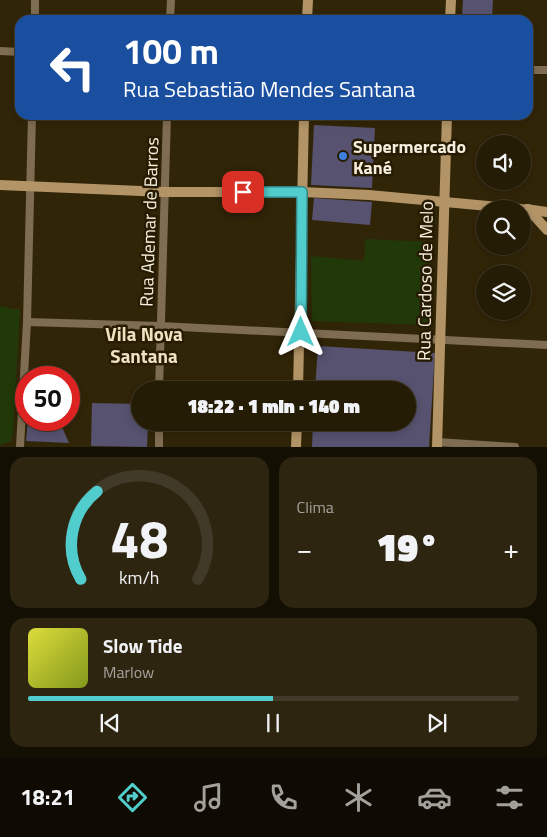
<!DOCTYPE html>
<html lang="pt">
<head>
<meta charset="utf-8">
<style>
	body { margin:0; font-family:"Titillium Web",sans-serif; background:#2d2510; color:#f1f3f6; height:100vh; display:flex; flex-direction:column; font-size:19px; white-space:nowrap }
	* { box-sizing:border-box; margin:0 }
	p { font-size:16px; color:#a3a19b }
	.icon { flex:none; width:28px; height:28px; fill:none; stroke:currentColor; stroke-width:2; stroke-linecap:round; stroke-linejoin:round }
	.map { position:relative; height:447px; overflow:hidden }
	.sheet { display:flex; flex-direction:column; gap:10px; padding:10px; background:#140f03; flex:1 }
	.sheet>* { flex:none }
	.top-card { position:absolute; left:15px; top:15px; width:518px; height:105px; border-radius:15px; box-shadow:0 2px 8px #0003,0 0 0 1px #423a28; background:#1a4fa0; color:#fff; overflow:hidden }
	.buttons { position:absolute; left:476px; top:135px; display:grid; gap:10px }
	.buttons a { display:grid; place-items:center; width:55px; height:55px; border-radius:50%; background:#251c06; box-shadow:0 2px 8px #0003,0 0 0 1px #423a28; font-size:25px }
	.speed { position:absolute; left:15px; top:366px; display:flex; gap:10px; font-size:25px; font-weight:700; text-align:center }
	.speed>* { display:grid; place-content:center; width:65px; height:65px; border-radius:50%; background:#251c06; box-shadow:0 2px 8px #0003,0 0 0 1px #423a28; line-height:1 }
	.speed .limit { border:8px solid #d22; background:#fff; color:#111 }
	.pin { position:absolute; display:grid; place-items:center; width:42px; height:42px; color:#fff; margin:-21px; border-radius:10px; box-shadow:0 2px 8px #0006 }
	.me { position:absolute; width:55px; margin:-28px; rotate:0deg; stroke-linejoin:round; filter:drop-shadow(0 0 4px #0008) }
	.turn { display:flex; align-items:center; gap:18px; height:105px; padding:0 25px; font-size:22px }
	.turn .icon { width:65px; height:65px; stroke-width:2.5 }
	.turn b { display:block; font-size:35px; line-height:42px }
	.big { font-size:38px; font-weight:800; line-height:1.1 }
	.sheet .tile { flex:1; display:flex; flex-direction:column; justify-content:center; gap:8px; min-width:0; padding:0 18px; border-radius:15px; background:#2d2510 }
	.sheet .dial { align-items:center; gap:0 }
	.dial svg { height:130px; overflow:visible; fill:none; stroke:#423a28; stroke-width:7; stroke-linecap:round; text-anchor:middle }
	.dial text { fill:#f1f3f6; stroke:none }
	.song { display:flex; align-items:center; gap:15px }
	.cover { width:60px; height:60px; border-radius:8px; background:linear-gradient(135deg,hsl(60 70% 55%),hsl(70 70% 35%)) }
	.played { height:5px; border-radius:2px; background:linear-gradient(90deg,#52cdce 50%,#423a28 50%) }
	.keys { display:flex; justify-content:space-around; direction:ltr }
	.heat { display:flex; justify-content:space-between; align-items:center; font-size:28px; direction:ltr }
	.sheet .tiles { flex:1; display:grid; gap:10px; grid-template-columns:1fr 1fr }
	.tile:last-child { grid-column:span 2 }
	.trip { position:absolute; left:131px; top:381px; width:285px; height:50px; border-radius:25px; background:#251c06; box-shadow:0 2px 8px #0003,0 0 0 1px #423a28; font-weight:800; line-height:50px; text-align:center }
	.dock { display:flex; height:80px; justify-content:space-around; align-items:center; background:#0f0b02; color:#a3a19b }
	.dock .icon { width:35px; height:35px }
	.dock .selected { color:#52cdce }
	.dock b { font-size:22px; color:#f1f3f6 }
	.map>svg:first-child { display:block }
</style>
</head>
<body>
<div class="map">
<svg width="547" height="447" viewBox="0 0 547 447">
	<rect width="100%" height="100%" fill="#312508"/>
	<g fill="#213909">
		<polygon points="365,239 431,242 429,325 312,321 311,256 364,261"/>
		<polygon points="0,306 14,309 20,309 13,432 11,441 0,445"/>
	</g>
	<g fill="#57526f">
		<polygon points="463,0 493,0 492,18 462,15"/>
		<polygon points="314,125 375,128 372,188 311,185"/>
		<polygon points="314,198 372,202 370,225 312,220"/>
		<polygon points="318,346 435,353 429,447 312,447 313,422 408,422 408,390 315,390"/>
		<polygon points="92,403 140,404 140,422 148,422 147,447 91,446"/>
		<polygon points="28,420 59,420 69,443 26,441"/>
	</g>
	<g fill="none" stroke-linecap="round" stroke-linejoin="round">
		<g stroke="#7f6d51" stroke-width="8">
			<polyline points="35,20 35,0"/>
			<polyline points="170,20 171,0"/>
			<polyline points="0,51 20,52"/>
			<polyline points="528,70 547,70"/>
			<polyline points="27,322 160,326 547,345"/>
			<polyline points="159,390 167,115"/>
			<polyline points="437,442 515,447"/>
			<polyline points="20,447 27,322 32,115"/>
			<polyline points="159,447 159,422"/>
		</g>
		<g stroke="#b29467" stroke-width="10">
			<polyline points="307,20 308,0"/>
			<polyline points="450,20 451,0"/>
			<polyline points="0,185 164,192 302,192 369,195 521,209"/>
			<polyline points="526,209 547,212"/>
			<polyline points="528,209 547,230"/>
			<polyline points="298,390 304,115"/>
			<polyline points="296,447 297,422"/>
			<polyline points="437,447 447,115"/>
		</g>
	</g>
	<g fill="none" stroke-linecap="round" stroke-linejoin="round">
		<defs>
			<polyline id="route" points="243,192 302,192 301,332"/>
		</defs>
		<use href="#route" stroke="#358586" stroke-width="12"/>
		<use href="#route" stroke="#52cdce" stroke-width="9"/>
	</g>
	<circle fill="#3f7fe0" stroke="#271c01" stroke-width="2" cx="343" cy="156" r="5"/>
	<g text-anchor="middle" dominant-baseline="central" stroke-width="5" stroke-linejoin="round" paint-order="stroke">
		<g font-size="18" font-weight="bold" fill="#f6eede" stroke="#271c01" text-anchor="start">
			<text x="353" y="146">Supermercado<tspan x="353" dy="21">Kané</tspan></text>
		</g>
		<g font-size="18" fill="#f6eede" stroke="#271c01">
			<text transform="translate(149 222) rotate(-88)">Rua Ademar de Barros</text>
			<text transform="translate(425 281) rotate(-89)">Rua Cardoso de Melo</text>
		</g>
		<g font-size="19" font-weight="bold" fill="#f0e1c0" stroke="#271c01">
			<text x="144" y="333">Vila Nova<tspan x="144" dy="22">Santana</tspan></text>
		</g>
	</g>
</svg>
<div class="buttons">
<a><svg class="icon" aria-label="sound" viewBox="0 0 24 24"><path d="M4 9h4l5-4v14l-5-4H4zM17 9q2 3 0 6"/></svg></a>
<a><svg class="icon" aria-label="search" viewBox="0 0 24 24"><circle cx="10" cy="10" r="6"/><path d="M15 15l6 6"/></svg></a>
<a><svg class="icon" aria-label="layers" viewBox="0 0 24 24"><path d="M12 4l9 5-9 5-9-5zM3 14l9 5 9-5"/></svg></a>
</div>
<div class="speed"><div class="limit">50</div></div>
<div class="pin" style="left:243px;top:192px;background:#d93025"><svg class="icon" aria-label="arrive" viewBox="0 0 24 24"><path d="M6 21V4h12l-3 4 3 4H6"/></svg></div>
<svg class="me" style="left:301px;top:332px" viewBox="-20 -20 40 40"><path d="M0-17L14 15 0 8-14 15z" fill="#52cdce" stroke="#fff" stroke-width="4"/></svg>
<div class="trip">18:22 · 1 min · 140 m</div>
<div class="top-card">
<div class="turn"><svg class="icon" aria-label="left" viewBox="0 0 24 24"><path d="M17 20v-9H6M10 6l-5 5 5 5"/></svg><div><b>100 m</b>Rua Sebastião Mendes Santana</div></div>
</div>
</div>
<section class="sheet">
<div class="tiles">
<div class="tile dial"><svg viewBox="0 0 100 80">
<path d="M14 69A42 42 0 1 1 86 69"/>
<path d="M14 69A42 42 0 0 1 24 15" stroke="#52cdce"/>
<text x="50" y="56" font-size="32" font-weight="700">48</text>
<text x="50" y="72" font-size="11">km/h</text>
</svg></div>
<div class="tile"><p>Clima</p>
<div class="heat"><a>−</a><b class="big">19°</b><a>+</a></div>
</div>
<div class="tile">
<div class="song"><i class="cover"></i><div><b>Slow Tide</b><p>Marlow</p></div></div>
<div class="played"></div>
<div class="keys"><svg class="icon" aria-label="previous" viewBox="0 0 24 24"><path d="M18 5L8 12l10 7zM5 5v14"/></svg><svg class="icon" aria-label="pause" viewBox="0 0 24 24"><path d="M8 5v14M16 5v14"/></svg><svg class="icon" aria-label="next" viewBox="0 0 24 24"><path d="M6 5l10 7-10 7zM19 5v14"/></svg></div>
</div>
</div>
</section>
<nav class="dock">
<b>18:21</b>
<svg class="icon selected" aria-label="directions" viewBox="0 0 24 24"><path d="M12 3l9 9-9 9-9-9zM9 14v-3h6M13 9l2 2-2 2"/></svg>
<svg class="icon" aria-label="music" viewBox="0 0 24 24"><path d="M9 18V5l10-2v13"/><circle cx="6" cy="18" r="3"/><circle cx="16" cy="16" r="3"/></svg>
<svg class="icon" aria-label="phone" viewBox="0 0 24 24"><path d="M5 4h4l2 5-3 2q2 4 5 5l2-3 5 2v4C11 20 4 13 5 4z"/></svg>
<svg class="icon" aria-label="climate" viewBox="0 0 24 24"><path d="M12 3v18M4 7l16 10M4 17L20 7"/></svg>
<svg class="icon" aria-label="car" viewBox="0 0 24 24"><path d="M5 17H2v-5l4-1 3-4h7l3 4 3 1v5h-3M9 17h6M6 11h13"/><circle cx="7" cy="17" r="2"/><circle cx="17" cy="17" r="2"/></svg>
<svg class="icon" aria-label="filters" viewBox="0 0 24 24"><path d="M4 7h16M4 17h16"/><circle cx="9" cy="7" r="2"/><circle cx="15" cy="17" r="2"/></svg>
</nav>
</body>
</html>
